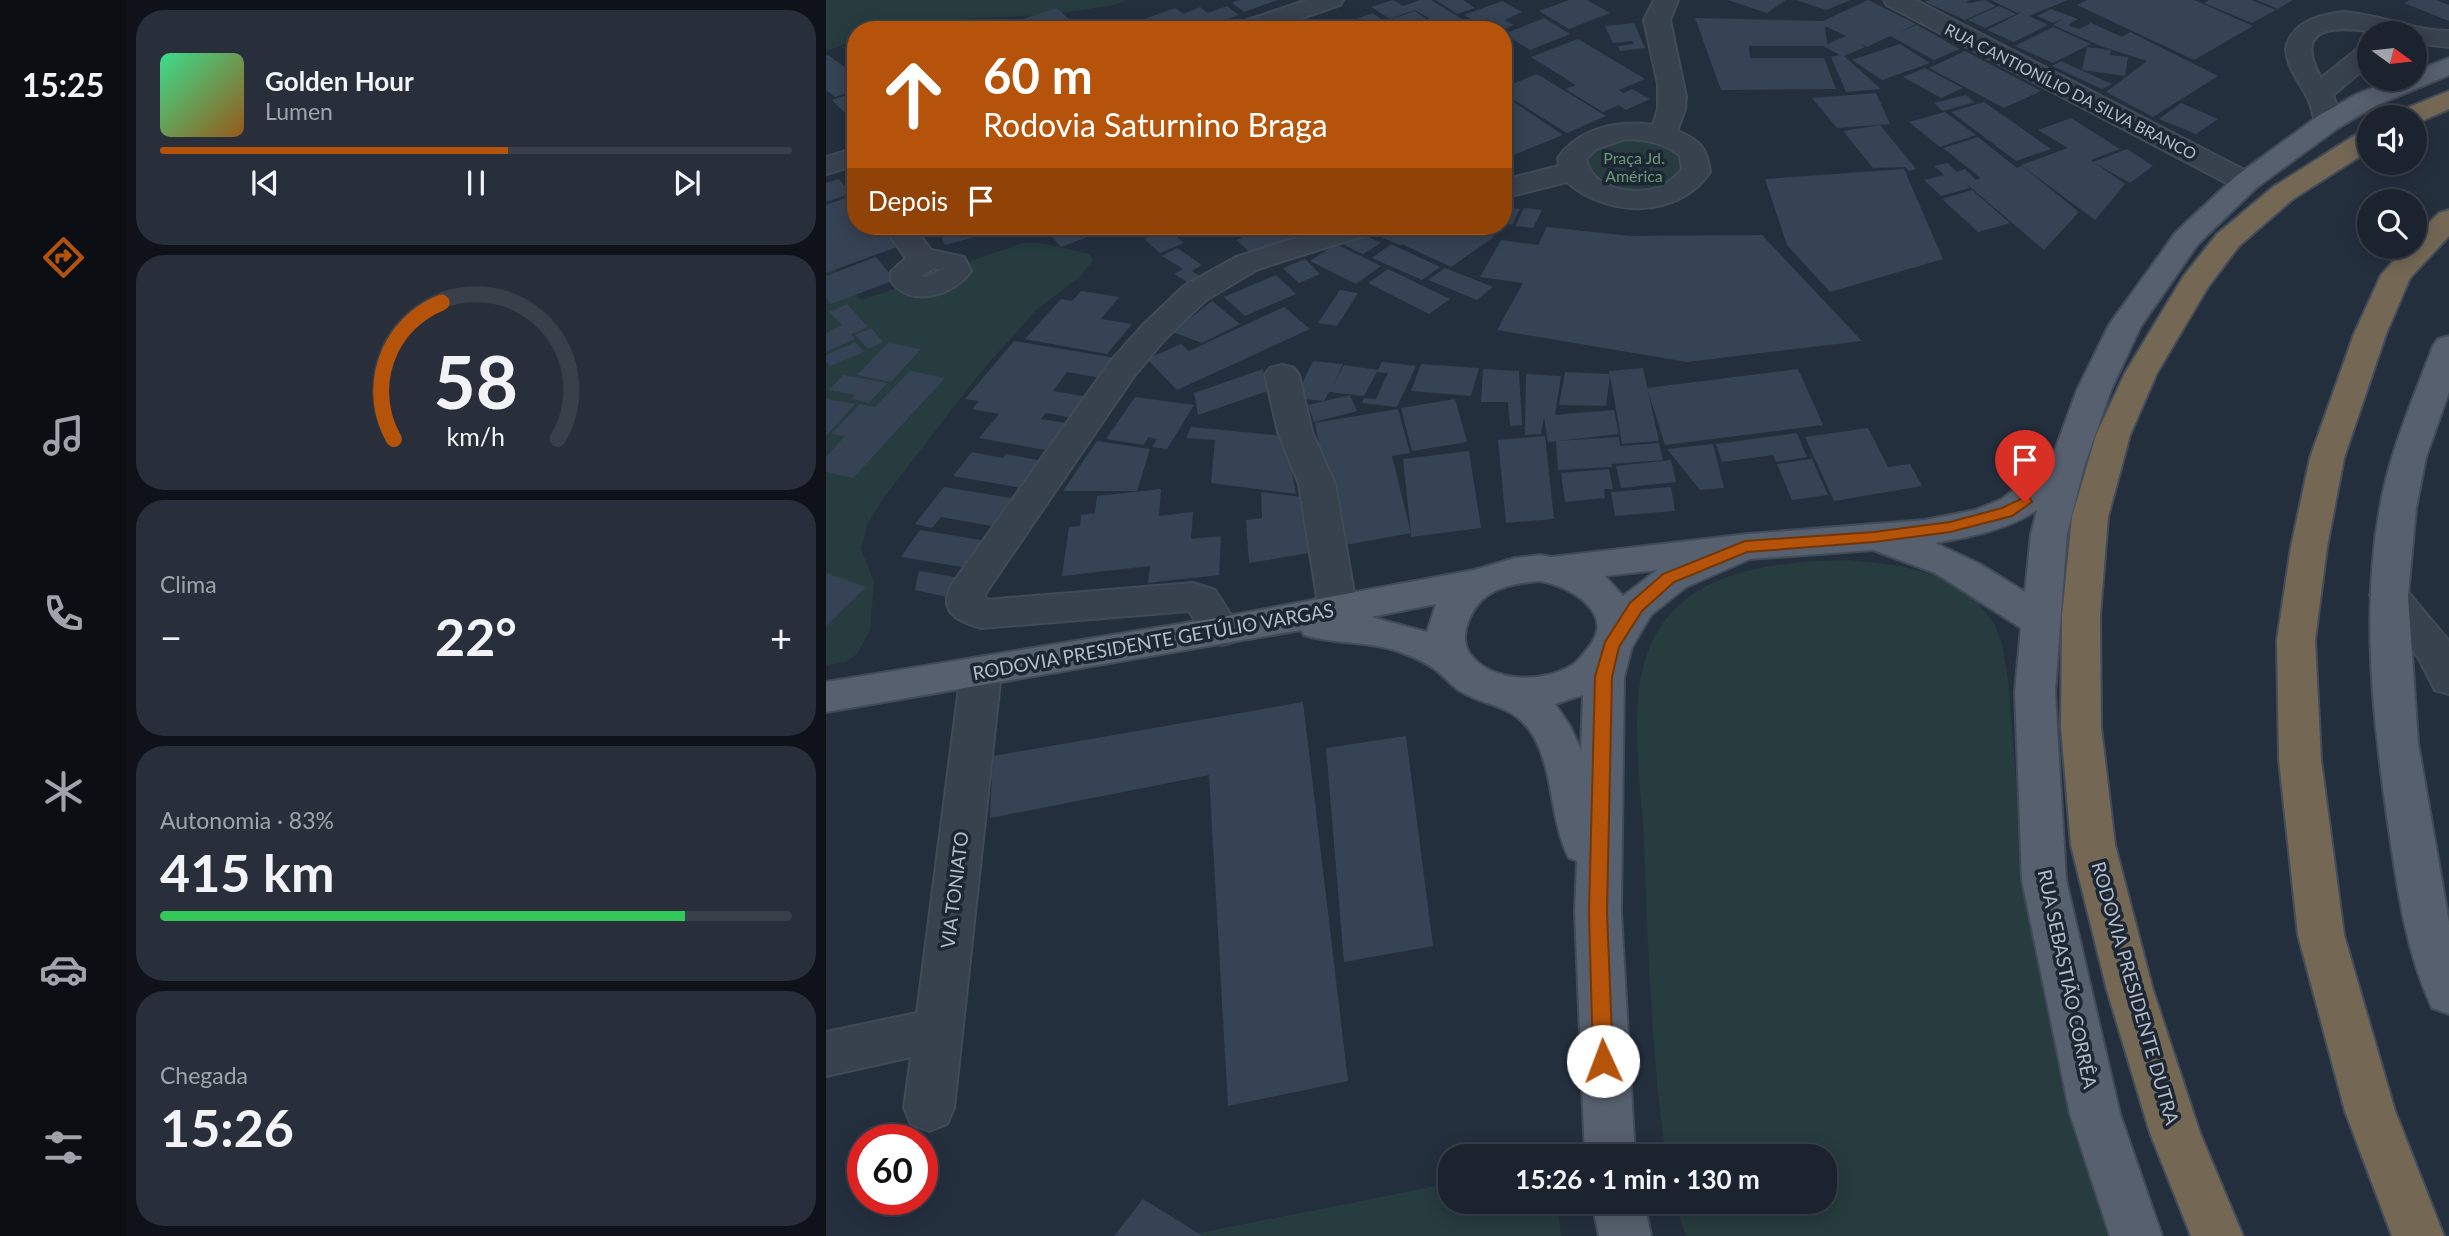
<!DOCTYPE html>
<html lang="pt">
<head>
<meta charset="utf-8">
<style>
	body { margin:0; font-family:Lato,sans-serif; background:#282f3a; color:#f1f3f6; height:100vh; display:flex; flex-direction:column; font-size:26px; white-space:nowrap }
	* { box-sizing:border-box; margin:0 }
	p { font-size:23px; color:#a0a4aa }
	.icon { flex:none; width:38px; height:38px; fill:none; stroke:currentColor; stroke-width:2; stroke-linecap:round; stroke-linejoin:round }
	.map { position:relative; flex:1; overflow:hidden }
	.sheet { display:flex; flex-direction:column; gap:10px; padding:10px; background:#0f1319; width:700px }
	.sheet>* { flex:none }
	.top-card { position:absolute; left:21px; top:21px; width:665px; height:214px; border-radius:28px; box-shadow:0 4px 18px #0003,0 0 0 2px #39404a; background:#b45309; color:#fff; overflow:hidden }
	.needle { width:46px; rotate:105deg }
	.tools { position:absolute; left:1531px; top:21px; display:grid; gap:14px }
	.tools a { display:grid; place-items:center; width:70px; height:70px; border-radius:50%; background:#1b232e; box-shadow:0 4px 18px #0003,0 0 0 2px #39404a; font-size:35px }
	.speed { position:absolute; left:21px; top:1124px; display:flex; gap:14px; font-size:35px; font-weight:700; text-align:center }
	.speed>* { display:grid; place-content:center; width:91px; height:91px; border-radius:50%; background:#1b232e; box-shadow:0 4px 18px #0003,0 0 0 2px #39404a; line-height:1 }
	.speed .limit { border:10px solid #d22; background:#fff; color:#111 }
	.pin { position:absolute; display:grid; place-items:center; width:60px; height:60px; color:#fff; margin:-72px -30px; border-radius:50% 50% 50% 0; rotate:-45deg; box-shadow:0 0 7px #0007 }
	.pin .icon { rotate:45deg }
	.me { position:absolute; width:77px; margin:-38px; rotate:358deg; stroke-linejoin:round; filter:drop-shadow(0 0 5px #0008) }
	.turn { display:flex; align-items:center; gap:24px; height:147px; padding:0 21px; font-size:32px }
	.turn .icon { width:91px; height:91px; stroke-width:2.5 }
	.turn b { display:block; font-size:49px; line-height:60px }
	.then { display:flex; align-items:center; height:66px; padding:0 21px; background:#0003; gap:14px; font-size:26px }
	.big { font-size:52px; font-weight:700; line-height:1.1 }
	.sheet .tile { flex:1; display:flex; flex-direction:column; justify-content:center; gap:10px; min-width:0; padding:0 24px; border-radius:28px; background:#282f3a }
	.sheet .dial { align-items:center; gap:0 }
	.dial svg { height:182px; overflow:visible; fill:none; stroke:#39404a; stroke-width:7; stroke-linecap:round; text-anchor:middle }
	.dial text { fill:#f1f3f6; stroke:none }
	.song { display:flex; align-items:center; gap:21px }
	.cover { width:84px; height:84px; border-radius:10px; background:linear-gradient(135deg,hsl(150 70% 55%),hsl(30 70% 35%)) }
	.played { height:7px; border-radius:4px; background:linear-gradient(90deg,#b45309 55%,#39404a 55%) }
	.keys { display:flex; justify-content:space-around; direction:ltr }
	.heat { display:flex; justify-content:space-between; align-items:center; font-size:38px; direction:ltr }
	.charge { height:10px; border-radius:5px; background:linear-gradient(90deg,#34c759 83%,#39404a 0) }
	.trip { position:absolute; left:612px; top:1144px; width:399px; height:70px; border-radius:28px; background:#1b232e; box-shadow:0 4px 18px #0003,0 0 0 2px #39404a; font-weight:700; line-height:70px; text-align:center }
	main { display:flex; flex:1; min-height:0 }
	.tab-bar { display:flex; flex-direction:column; width:126px; justify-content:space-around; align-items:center; background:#0b0e12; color:#a0a4aa }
	.tab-bar .icon { width:49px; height:49px }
	.tab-bar .selected { color:#b45309 }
	.tab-bar b { font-size:32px; color:#f1f3f6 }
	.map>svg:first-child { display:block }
</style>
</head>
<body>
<main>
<nav class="tab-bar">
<b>15:25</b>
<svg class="icon selected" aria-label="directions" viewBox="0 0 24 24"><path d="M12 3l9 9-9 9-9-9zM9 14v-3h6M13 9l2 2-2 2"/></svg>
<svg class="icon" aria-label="music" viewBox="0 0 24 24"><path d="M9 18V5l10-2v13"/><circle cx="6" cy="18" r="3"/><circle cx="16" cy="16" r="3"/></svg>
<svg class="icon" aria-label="phone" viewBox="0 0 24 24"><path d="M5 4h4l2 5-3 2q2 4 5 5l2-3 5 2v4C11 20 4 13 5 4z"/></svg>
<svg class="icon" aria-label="climate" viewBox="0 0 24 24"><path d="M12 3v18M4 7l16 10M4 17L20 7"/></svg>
<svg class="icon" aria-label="car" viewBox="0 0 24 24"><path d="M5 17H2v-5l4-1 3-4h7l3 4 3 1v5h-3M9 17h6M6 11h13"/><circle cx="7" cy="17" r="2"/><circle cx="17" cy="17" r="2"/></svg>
<svg class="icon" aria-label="filters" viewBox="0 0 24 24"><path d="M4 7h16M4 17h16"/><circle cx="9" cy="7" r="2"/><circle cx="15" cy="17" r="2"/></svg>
</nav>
<section class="sheet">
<div class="tile">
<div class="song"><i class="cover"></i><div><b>Golden Hour</b><p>Lumen</p></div></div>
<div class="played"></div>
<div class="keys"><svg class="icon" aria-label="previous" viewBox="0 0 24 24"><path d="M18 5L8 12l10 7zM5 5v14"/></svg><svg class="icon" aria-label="pause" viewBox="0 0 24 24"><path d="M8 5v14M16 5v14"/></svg><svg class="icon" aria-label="next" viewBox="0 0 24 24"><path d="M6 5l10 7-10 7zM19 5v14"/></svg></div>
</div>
<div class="tile dial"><svg viewBox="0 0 100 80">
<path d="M14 69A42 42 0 1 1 86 69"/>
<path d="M14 69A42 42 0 0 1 35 9" stroke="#b45309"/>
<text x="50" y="56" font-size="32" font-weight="700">58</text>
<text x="50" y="72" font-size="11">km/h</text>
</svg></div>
<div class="tile"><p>Clima</p>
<div class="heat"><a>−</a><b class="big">22°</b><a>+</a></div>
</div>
<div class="tile"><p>Autonomia · 83%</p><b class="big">415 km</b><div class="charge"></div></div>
<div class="tile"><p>Chegada</p><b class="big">15:26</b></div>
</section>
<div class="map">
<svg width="1623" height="1236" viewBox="0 0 1623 1236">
	<rect width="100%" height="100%" fill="#242f3e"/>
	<g fill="#263c3f">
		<polygon points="0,0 303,0 283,6 220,15 109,20 63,30 30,30 30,40 0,51"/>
		<polygon points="796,136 851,146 865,170 833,194 774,191 755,155"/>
		<polygon points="197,243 214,243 260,253 264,255 267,260 254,277 211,309 154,373 56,500 41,525 35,549 48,582 44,630 31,654 19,662 0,665 0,259 35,300 80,285 84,287 133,265"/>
		<path d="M1024 560 1075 566 1116 577 1147 596 1169 625 1176 643 1182 679 1192 805 1209 909 1281 1236H860L849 1202H999V1157H840C825 1053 822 949 818 844 816 794 807 741 813 690 816 667 822 645 835 626 875 567 959 561 1024 560Z"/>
		<polygon points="625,1183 625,1202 731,1202 735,1236 358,1236"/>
	</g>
	<g fill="#364354" fill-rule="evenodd">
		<polygon points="413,0 452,0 418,12 406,3"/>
		<polygon points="567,0 577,6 594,0 605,0 636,19 616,26 589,10 564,19 545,7"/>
		<polygon points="610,0 637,0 649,8 631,14"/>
		<polygon points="743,0 761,0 784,13 743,29 713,11"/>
		<polygon points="902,0 960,0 941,13"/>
		<polygon points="970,0 1025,0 1000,10"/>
		<path d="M1042 0 1090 24 1074 32 1091 25 1134 49 1108 60 1064 36 1041 47 1033 43 1039 47 1018 56 1055 89 1020 92 1005 57 1014 55 997 46H923L924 58H998L1010 89 895 90 869 18 997 21ZM999 26 1020 36 1001 44Z"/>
		<polygon points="1103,0 1144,0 1140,2 1143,3 1159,0 1170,6 1139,20 1099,2"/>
		<polygon points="1165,0 1242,0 1203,16 1222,25 1188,42 1161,30 1196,12 1191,13"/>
		<polygon points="1261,0 1368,0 1427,26 1368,60 1251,5"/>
		<polygon points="1383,0 1425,0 1450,10 1426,23 1378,3"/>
		<polygon points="1430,0 1467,0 1452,9"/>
		<polygon points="1584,0 1610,0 1623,5 1623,21 1578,3"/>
		<polygon points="676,1 696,12 678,20 688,25 677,30 663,30 638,15"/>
		<polygon points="401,6 413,15 370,30 287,30 349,8 357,14 374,7 382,13"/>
		<polygon points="1173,6 1190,14 1159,28 1142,20"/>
		<polygon points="231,8 248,24 230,30 175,30 172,27"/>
		<polygon points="1225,9 1252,19 1242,25 1253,29 1265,23 1296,37 1304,32 1392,76 1327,117 1280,92 1321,61 1277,47 1227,25 1238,18 1227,23 1211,16"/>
		<polygon points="589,11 612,27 581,30 566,19"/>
		<polygon points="546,13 572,30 520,30 514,26"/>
		<polygon points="718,18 744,34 704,50 678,34"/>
		<polygon points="808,23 819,48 794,51 792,46 808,44 806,41 787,43 779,26"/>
		<polygon points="1227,27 1265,44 1227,63 1189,46"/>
		<polygon points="752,39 819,79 793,90 798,93 806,89 824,99 800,110 793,105 777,112 739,89 750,85 705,57"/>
		<polygon points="1074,44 1104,63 1056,80 1026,60"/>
		<polygon points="1261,47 1285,50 1284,55 1302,57 1299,76 1256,70"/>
		<polygon points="1139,51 1215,91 1178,108 1103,68"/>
		<polygon points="2,55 30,75 30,90 9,97 0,90 0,56"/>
		<polygon points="1235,61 1250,68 1286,84 1276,89 1226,66"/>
		<polygon points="1099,68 1137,88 1115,98 1077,77"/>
		<polygon points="711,74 780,116 741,133 677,93 677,88"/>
		<polygon points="30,92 30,124 6,100"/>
		<polygon points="1050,93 1064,124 1011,128 986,98"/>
		<polygon points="677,95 737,135 680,158 677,156"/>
		<polygon points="1140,95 1149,102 1117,111 1108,103"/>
		<polygon points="1158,102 1225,149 1190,161 1125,112"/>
		<polygon points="1355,103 1392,119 1370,134 1333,119"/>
		<polygon points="1119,112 1150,135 1114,147 1083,122"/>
		<polygon points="1245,118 1294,149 1265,160 1267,162 1301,149 1327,166 1304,183 1269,163 1299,184 1269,220 1195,165 1242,148 1212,130"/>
		<polygon points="1054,125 1090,169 1083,171 1079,167 1047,168 1017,131"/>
		<polygon points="1152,137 1191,168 1196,166 1253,212 1218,250 1137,181 1144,188 1115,196 1098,180 1118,175 1108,166 1121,163 1131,172 1139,169 1150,180 1155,178 1117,148"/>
		<polygon points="1078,169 1117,259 1004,292 961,245 939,179"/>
		<polygon points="13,179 25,194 0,202 0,183"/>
		<polygon points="1146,190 1184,223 1152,232 1116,199"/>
		<polygon points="22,197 30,206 30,226 63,226 79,244 0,273 0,205"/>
		<polygon points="677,204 684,205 682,208 694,209 686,225 677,223"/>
		<polygon points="698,208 716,210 707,228 689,226"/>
		<polygon points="122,226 172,226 175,230 119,245 112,228"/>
		<polygon points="216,226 261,226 269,234 235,247"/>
		<polygon points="442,226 492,226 427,255 410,240"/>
		<polygon points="572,226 580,226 594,232 588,237 597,231 587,226 644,226 668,237 625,267 576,244 574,245 548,234"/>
		<polygon points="721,227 804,236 936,235 1036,341 861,362 671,330 697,283 654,277 675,240 712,245"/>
		<polygon points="342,229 358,243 334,253 318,239"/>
		<polygon points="540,236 555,243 537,254 516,244"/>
		<polygon points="510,244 555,266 530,284 484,261"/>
		<polygon points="565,244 614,267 596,280 546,258"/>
		<polygon points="351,248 376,265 366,271 375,277 363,283 348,274 357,269 336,256"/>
		<polygon points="50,257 69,280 5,304 0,298 0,276"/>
		<polygon points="479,259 494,274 473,283 457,268"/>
		<polygon points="619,268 667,287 651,300 602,280"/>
		<polygon points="562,269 624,299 603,314 542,283"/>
		<polygon points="450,275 470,294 419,316 398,297"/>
		<polygon points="514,290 532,293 511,326 492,323"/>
		<polygon points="255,291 293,297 275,319 306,324 281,354 199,339 235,299 246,301"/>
		<polygon points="386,301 414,324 376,343 347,332"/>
		<polygon points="21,304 42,327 25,334 29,339 0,352 0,333 16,325 3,312"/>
		<polygon points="458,307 484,329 351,390 321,359 355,344 363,351"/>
		<polygon points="45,328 57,342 42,349 29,335"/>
		<polygon points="188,341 296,359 280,379 241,372 227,391 269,398 253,419 220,413 215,419 240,423 219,450 153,438 173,414 146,409 153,401 139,399"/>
		<polygon points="29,342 38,352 4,366 0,362 0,355"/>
		<polygon points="62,343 95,349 65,382 31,375"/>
		<polygon points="487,361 517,364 507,386 518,365 552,370 538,396 503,392 498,401 469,398"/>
		<polygon points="556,362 590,366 571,407 536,403 538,398 550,399 562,373 551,372"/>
		<polygon points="595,364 653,368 645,396 585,391"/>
		<polygon points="817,368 833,441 796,444 784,375 780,406 733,405 739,372 783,374 783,371"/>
		<polygon points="437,369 442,391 372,415 368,393"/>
		<polygon points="657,369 693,371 696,425 684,426 682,402 655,402"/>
		<polygon points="972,369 997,425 839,445 821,388"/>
		<polygon points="84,371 119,378 27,478 0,472 0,457 19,436 5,434 34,404 49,407"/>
		<polygon points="700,374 735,376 729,415 788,410 793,434 722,442 718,417 715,434 699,435"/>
		<polygon points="17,375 61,383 43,403 26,399 29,395 3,390"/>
		<polygon points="524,395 531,411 488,422 482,405"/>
		<polygon points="309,397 368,405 341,449 326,447 331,439 322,437 318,445 280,439"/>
		<polygon points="0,399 29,404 0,436"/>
		<polygon points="629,399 641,442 586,451 575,408"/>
		<polygon points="572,409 584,453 566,456 585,533 577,459 643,451 655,528 585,537 585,533 514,546 489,423"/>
		<polygon points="365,427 459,436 470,494 385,483 389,440 360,438"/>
		<polygon points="1042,428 1062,467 1084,464 1096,486 1008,501 979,437"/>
		<polygon points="971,433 981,457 950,462 947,455 896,462 890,444"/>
		<polygon points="719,436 728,519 680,523 672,440"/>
		<polygon points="793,437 794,446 833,443 837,460 786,464 786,467 732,470 730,441"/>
		<polygon points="271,441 324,449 311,491 237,491"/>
		<polygon points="887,444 898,488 874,490 841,449"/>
		<polygon points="146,452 177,458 180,454 217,461 196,488 127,476"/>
		<polygon points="986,459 1002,495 966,500 951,464"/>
		<polygon points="845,460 850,482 795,488 790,466"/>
		<polygon points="783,469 787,489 778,489 779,498 739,502 735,473"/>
		<polygon points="118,487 196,500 176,528 115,517 106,528 89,524"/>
		<polygon points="845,487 849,511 789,516 785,492"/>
		<polygon points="335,489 333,516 367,512 365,539 395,536 393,575 322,583 324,566 236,576 243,527 254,526 255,515 269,513 271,496"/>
		<polygon points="435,492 484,498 489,552 423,563 420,520 436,518"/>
		<polygon points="94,530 161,541 142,568 75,557"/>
		<polygon points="93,571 135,578 121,597 89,590"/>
		<polygon points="0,573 40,587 0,626"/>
		<polygon points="477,702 522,1081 402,1106 383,775 164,818 167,756"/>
		<polygon points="580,736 607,946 518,962 500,748"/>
		<polygon points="317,1199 377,1236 288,1236"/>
	</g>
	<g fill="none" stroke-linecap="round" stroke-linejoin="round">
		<defs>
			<g id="minor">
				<polygon points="481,0 517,0 514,5 441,30 404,30 407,25"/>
				<path d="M828 0H852L844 20 860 97 859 109 851 131C874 140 881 148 884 172 851 220 781 217 741 182L677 198V180L733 166 732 158C753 128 792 120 827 125L832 109V84L818 20ZM799 139C820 140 838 142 854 156L856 170C849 176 842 184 834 187 808 197 766 189 760 159L770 149Z"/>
				<polygon points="1058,0 1089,0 1430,176 1434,182 1430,188 1420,191 1410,188 1061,5"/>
				<path d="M1516 12C1553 14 1587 31 1623 31V47L1589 43V33C1578 33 1566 35 1556 33 1519 27 1463 20 1495 78L1535 46 1544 43V64L1507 95 1516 122 1512 128 1502 130 1492 128C1487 120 1487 110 1483 101 1475 83 1461 69 1460 49 1465 22 1493 15 1516 12Z"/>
				<polygon points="30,148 30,165 0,174 0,157"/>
				<path d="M57 226H87L105 250 138 257 145 271C129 295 84 309 65 281V272L80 258ZM108 268 114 270 102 277H95Z"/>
				<path d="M509 226H554L549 232 432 269 380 300 339 339 308 376 159 594 160 600 367 583 389 590 415 631 410 641 396 645 382 641 363 611 155 628C131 621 110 611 127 583L284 362 317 325 358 286 410 257Z"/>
				<polygon points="456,365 468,368 473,375 486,432 509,484 531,610 526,620 512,624 498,620 493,610 473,484 452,432 439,375 444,368"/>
				<polygon points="1563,581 1576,585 1623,641 1623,694 1609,690 1592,657 1544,595 1550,585"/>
				<polygon points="155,657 169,661 175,672 128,1108 121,1124 103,1131 85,1124 78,1108 85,1057 0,1076 0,1032 91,1013 135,672 141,661"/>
			</g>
			<g id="major">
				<path d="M1623 58V75L1549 106 1512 128 1430 188 1372 244 1315 326 1285 390 1258 467 1241 534 1229 692 1240 880 1294 1114 1336 1236H1284L1244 1114 1196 880 1189 692 1195 628 1109 573 1047 550 924 559 860 587 825 615 806 647 798 677 795 912 809 1157H759L749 912 751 861 743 858C725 823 728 781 712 745 692 701 662 710 631 689 624 684 618 676 611 671 599 661 583 655 568 650 539 641 507 644 478 635L475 630 0 712V682L396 617 648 570 689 558 714 555 725 557 922 534 1099 520 1149 510 1176 499 1225 461 1251 390 1283 325 1350 232 1410 176 1492 116 1531 94 1569 79H1589V71ZM1211 510 1205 534 1199 592 1154 564 1109 543C1143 537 1182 530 1211 510ZM831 570 797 596 779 576ZM714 581C743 586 792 613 762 648 758 653 753 660 748 664 720 683 667 684 644 654 639 647 638 638 640 629 650 591 678 584 714 581ZM610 604 601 632 545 617ZM757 695 755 750 744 726 729 704Z"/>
				<path d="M1623 336V392L1600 457 1590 508 1582 595 1592 743 1623 922V1014L1606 1008C1579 950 1571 886 1562 823 1547 720 1535 611 1554 507 1564 451 1587 399 1607 346L1612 339Z"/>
				<polygon points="766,1202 818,1202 825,1236 773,1236"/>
			</g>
			<g id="highway">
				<polygon points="1623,91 1623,109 1589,124 1589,117 1569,117 1573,111"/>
				<polygon points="1544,130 1544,150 1467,199 1413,246 1382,287 1331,373 1304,435 1282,517 1274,616 1275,727 1289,845 1327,990 1374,1133 1417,1236 1365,1236 1324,1133 1281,990 1245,845 1235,727 1236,616 1246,517 1270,435 1299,373 1357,277 1391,234 1447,187 1534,132"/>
				<polygon points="1623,210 1623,236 1584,278 1560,334 1518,458 1501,547 1489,640 1495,760 1518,935 1569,1111 1618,1236 1566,1236 1519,1111 1472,935 1453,760 1451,640 1465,547 1484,458 1528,334 1555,275 1580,247 1589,247 1589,237 1613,213"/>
			</g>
		</defs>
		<use href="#minor" stroke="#414a57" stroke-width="4"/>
		<use href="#major" stroke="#414a57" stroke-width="4"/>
		<use href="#highway" stroke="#434c59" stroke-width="4"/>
		<use href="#minor" fill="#38414e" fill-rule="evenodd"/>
		<use href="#major" fill="#56606e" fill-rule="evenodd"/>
		<use href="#highway" fill="#746855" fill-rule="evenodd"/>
	</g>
	<polygon fill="#b45309" stroke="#753606" stroke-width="2" points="1199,497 1204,498 1206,502 1186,516 1124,532 1048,542 921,552 848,582 816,611 793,647 786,677 781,912 787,1061 784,1067 777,1070 770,1067 767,1061 763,912 769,677 779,642 804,603 837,574 919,541 1048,532 1124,522 1176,508"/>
	<g text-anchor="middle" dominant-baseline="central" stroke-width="7" stroke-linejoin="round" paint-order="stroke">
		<g font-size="16" fill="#b4bcc9" stroke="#1d2633">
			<text transform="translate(1245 91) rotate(27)">RUA CANTIONÍLIO DA SILVA BRANCO</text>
		</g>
		<g font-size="16" fill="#6b9a76" stroke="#1d2633">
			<text x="808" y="157">Praça Jd.<tspan x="808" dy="18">América</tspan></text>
		</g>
		<g font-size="19" fill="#b4bcc9" stroke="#1d2633">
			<text transform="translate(327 641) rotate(-10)">RODOVIA PRESIDENTE GETÚLIO VARGAS</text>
			<text transform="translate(128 890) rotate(-83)">VIA TONIATO</text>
			<text transform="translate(1242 979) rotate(78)">RUA SEBASTIÃO CORRÊA</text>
			<text transform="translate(1310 993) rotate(74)">RODOVIA PRESIDENTE DUTRA</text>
		</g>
	</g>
</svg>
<div class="tools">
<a><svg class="needle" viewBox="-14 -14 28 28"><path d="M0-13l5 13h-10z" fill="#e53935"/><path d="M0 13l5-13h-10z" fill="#a0a4aa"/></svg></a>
<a><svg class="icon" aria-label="sound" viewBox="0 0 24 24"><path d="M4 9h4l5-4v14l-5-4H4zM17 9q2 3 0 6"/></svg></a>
<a><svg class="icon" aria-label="search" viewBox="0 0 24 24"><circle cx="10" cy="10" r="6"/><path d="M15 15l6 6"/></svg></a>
</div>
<div class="speed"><div class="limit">60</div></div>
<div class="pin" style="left:1199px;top:502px;background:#d93025"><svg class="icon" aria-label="arrive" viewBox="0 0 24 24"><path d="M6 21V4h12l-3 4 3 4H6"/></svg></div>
<svg class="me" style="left:777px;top:1061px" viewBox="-20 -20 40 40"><circle r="19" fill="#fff"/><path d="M0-13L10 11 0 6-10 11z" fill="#b45309"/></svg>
<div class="trip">15:26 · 1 min · 130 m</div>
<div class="top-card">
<div class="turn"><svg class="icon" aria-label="ahead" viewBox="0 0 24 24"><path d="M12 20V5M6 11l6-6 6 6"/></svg><div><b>60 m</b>Rodovia Saturnino Braga</div></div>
<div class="then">Depois<svg class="icon" aria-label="arrive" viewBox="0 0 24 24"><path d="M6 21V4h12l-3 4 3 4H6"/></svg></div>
</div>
</div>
</main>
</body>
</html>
